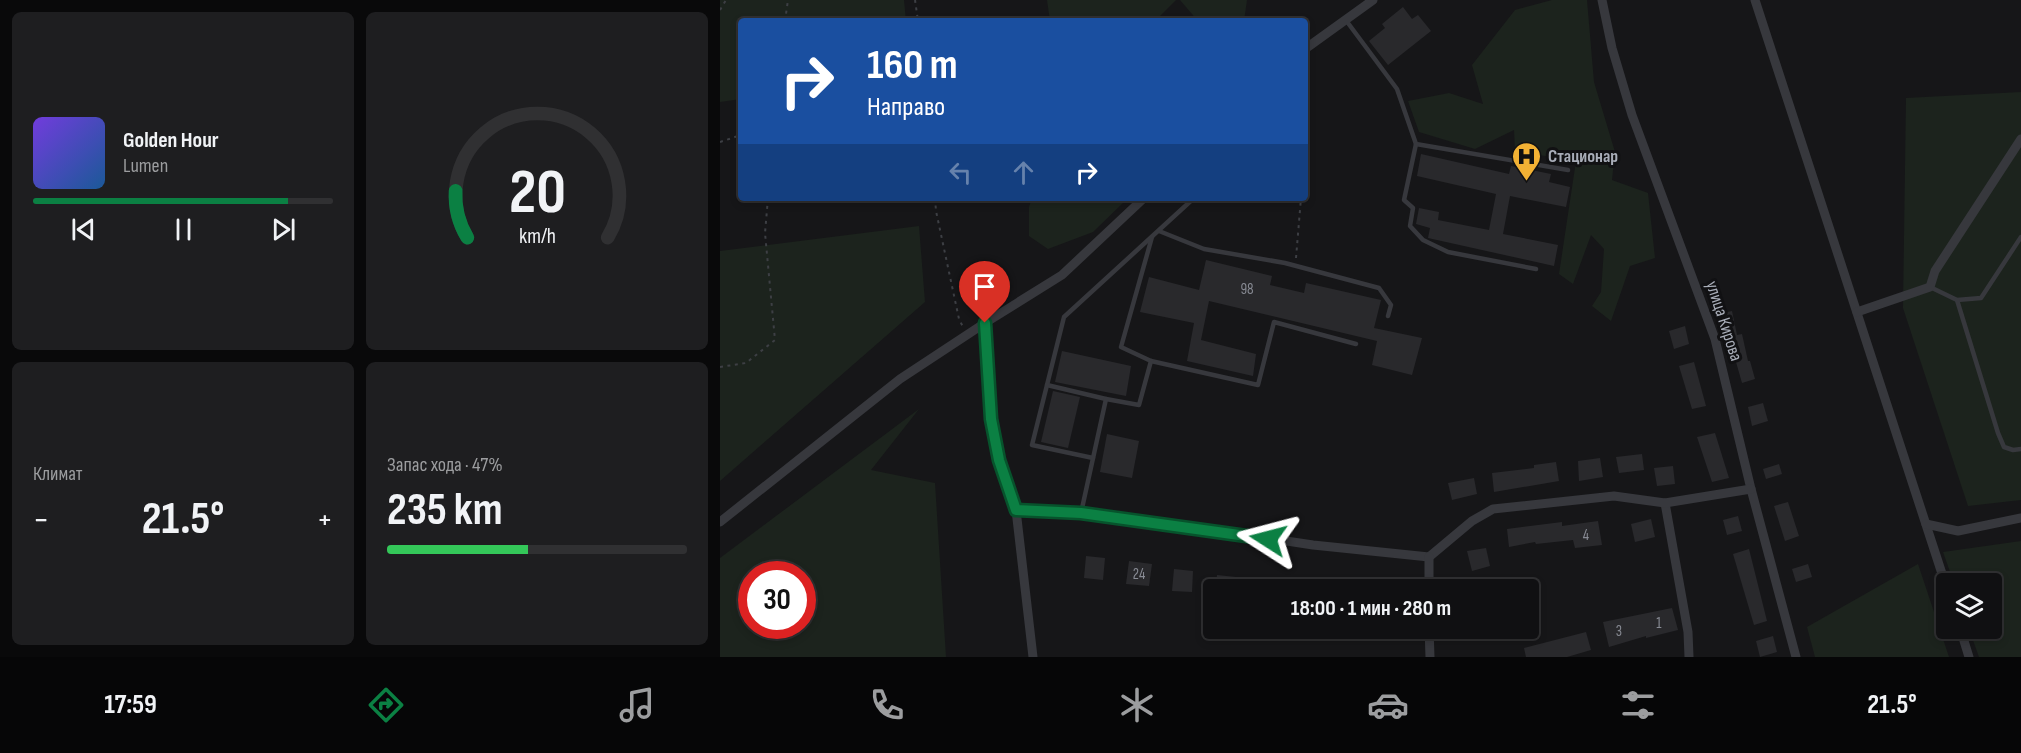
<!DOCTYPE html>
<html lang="ru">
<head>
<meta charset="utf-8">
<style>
	body { margin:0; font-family:"Sofia Sans Condensed",sans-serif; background:#1e1e20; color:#f1f3f6; height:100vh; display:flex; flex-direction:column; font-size:22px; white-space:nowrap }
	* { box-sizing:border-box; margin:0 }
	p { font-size:20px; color:#9c9d9f }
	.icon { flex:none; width:33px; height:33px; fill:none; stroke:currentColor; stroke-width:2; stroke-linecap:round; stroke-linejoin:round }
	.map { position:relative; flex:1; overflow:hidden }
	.details { display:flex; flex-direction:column; gap:12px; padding:12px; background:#09090a; width:720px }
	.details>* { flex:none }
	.top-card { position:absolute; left:18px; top:18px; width:570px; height:183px; border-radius:6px; box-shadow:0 3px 9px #0003,0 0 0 2px #303032; background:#1a4fa0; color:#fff; overflow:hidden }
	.controls { position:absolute; left:1216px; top:573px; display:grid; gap:12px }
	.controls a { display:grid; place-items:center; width:66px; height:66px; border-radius:6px; background:#101012; box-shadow:0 3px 9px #0003,0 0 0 2px #303032; font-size:30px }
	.speed { position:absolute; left:18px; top:561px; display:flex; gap:12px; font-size:30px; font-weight:700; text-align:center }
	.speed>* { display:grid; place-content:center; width:78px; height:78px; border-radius:50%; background:#101012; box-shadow:0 3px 9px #0003,0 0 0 2px #303032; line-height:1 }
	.speed .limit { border:9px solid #d22; background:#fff; color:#111 }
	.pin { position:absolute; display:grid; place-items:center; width:51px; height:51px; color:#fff; margin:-62px -26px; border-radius:50% 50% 50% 0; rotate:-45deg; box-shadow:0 0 6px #0007 }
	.pin .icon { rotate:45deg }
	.me { position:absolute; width:66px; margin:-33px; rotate:279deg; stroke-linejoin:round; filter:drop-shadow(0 0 4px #0008) }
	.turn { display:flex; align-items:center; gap:21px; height:126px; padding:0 30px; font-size:27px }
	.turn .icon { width:78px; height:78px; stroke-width:2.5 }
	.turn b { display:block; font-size:42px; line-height:51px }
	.lanes { display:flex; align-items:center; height:57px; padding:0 30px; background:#0003; justify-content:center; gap:30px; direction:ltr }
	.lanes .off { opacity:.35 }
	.big { font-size:45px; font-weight:700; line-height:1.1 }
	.details .card { flex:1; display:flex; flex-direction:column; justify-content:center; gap:9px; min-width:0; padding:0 21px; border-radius:9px; background:#1e1e20 }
	.details .dial { align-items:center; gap:0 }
	.dial svg { height:156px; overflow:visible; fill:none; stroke:#303032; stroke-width:7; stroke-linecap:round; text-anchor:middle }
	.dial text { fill:#f1f3f6; stroke:none }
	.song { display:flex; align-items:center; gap:18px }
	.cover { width:72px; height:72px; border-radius:9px; background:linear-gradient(135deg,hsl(260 70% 55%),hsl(210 70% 35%)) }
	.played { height:6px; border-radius:3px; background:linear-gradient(90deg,#0b8043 85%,#303032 85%) }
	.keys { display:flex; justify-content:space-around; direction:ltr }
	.heat { display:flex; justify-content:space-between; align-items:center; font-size:33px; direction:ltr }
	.charge { height:9px; border-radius:4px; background:linear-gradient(90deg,#34c759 47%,#303032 0) }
	.details .tiles { flex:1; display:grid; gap:12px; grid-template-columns:repeat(2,1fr) }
	.trip { position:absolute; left:483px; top:579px; width:336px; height:60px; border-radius:6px; background:#101012; box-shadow:0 3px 9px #0003,0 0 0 2px #303032; font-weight:700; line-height:60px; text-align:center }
	.dock { display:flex; height:96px; justify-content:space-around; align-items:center; background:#060607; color:#9c9d9f }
	.dock .icon { width:42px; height:42px }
	.dock .active { color:#0b8043 }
	.dock b { font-size:27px; color:#f1f3f6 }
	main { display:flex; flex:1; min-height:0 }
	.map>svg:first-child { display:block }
</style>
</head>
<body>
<main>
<section class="details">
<div class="tiles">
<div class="card">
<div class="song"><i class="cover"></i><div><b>Golden Hour</b><p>Lumen</p></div></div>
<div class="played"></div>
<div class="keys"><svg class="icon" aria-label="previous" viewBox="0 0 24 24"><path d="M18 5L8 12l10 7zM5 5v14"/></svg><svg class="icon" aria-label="pause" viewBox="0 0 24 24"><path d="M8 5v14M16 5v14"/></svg><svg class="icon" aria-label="next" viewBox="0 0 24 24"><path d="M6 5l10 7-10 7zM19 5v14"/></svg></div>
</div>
<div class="card dial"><svg viewBox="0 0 100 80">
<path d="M14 69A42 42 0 1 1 86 69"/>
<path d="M14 69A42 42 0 0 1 8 45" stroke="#0b8043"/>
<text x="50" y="56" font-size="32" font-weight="700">20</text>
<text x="50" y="72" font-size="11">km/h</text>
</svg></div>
<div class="card"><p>Климат</p>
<div class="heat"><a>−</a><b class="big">21.5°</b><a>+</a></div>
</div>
<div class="card"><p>Запас хода · 47%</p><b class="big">235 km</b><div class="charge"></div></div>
</div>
</section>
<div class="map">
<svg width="1301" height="657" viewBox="0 0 1301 657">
	<rect width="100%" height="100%" fill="#161618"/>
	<g fill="#1c231d" fill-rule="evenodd">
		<polygon points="0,0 184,0 186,21 21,21 21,99 0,102"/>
		<polygon points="327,0 456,0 435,21 330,21"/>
		<polygon points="460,0 527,0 524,21 478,21"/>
		<polygon points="832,0 867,0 874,82 895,152 892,180 928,193 935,258 910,266 891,321 872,306 881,292 884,249 871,235 853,284 839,274 856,161 795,151 794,130 755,149 699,132 688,101 729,93 763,104 752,65 795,10"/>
		<polygon points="1301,92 1301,500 1248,506 1183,308 1186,98"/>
		<polygon points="312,198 408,198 373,232 328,249 309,236 309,207"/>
		<polygon points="199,226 205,302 0,481 0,251"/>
		<path d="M199 409 151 470 215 483 226 657H0V558ZM32 574H82V626H32Z"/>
		<polygon points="1301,541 1301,657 1259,657 1249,629 1272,628 1272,584 1234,583 1223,552"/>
		<polygon points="1198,564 1229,657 1095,657 1087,627"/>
	</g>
	<g fill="#29292c">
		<polygon points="683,7 692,19 698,15 711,31 668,65 649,41 665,28 662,24"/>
		<polygon points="701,154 789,174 791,166 831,174 829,182 850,187 846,207 790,196 783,234 838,245 834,266 708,238 710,228 696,224 699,208 719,212 718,220 769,230 776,194 697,176"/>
		<polygon points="486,260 552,276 550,285 584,293 586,283 661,300 654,328 702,338 692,375 652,365 657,341 489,301 481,340 536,354 533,376 467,361 474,323 420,312 429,277 479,290"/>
		<polygon points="1012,311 1017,335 1022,334 1028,361 1030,361 1035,379 1022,383 1014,355 1012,355 1005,327 1001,328 998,314"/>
		<polygon points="965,326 969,344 954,349 949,331"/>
		<polygon points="342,351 411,366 406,396 335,382"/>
		<polygon points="974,362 986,406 972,409 959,366"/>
		<polygon points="333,391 360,397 348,448 321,442"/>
		<polygon points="1043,403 1048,421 1032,426 1028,407"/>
		<polygon points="995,433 1009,478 992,482 977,437"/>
		<polygon points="387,434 419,441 412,478 380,472"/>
		<polygon points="922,454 924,470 899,473 896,457"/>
		<polygon points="880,458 883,477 859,481 858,461"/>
		<polygon points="836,462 839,481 774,492 772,473 814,468 814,465"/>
		<polygon points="1059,464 1062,474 1046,479 1043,469"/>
		<polygon points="953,466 955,484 937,486 934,468"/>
		<polygon points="754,478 757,494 732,500 728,483"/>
		<polygon points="1068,502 1079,536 1065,541 1054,506"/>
		<polygon points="1018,516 1022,531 1007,535 1003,520"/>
		<polygon points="931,519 935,537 915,542 911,524"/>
		<polygon points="878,521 882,545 855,548 853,540 816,544 815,542 789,547 787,529 842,522 842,526"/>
		<polygon points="766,548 770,566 752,571 747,551"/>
		<polygon points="1029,549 1047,621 1034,625 1013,554"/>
		<polygon points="366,556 385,558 383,580 364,578"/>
		<polygon points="409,561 432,564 429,586 406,584"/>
		<polygon points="1088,564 1092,577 1076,582 1072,569"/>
		<polygon points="454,569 473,571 472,592 452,591"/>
		<polygon points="497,575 516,577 515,590 495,590"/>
		<polygon points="541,581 569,583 568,590 540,590"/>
		<polygon points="952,608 958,630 926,638 926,636 889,647 883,622"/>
		<polygon points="866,632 871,650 847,657 806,657 804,648"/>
		<polygon points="1053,636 1057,652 1040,657 1036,641"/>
	</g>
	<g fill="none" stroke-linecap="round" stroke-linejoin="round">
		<g stroke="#3d3f44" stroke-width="2" stroke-dasharray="3 4.5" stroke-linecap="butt">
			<polyline points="195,0 198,21"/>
			<polyline points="0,10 6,0"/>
			<polyline points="65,21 68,0"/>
			<polyline points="0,142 21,135"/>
			<polyline points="215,198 216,211 239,319 243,327"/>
			<polyline points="576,258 581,198"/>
			<polyline points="0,367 26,363 55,340 45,233 48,198"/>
		</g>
		<g stroke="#37383d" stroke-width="4.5">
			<polyline points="625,19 677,89 696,144 848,170"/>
			<polyline points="696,144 684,200 693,208 690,226 703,240 728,252 816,269"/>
			<polyline points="439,231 484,249 565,263 659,288 671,305 668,316"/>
			<polyline points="432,237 401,347 431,361 538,385 554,322 636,344"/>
			<polyline points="1210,287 1237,300 1261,298 1301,237"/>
			<polyline points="1237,300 1278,433 1284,447 1293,450 1301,449"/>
			<polyline points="327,385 386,399"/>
			<polyline points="373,458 312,445 344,317 474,198"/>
			<polyline points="361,513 386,399 419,405 431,361"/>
		</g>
		<g stroke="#37383d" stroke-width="9">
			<polyline points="882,0 892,48 912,115 995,339 1031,489 1076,657"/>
			<polyline points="1035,0 1227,589"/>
			<polyline points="585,49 653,0"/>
			<polyline points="1137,312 1210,287 1215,271 1301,139"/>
			<polyline points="265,323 271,419 279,460 296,510 313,657"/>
			<polyline points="945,503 968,632 969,657"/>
			<polyline points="296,510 361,513 480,528 593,545 709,557"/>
			<polyline points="0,522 180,379 265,323 342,275 424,198"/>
			<polyline points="1206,524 1238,531 1301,518"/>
			<polyline points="709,557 752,521 773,509 894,496 945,503 1031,489"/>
			<polyline points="709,590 709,557"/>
			<polyline points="709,628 710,657"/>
			<polyline points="1240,628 1249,657"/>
		</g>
	</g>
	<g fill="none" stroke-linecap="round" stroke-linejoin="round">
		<defs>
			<polyline id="route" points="265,323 271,419 279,460 296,510 361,513 548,539"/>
		</defs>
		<use href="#route" stroke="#07532c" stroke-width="15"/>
		<use href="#route" stroke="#0b8043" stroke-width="10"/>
	</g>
	<defs>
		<symbol id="hospital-pin" viewBox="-11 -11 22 30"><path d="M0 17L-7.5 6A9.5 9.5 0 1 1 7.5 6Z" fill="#f2b134" stroke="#111113"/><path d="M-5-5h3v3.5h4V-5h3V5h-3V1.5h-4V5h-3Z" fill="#111"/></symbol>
	</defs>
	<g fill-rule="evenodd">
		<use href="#hospital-pin" x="790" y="140" width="33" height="45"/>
	</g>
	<g text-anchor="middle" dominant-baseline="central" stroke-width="6" stroke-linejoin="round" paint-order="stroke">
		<g font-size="15" fill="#888b94">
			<text x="527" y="289">98</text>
			<text x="866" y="535">4</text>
			<text x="419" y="574">24</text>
			<text x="939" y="623">1</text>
			<text x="899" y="631">3</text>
		</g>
		<g font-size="18" font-weight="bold" fill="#a8adb8" stroke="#111113" text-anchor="start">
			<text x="828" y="156">Стационар</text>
		</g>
		<g font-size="18" fill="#a8adb8" stroke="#111113">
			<text transform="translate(1004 321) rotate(72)">улица Кирова</text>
		</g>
	</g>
</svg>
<div class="controls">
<a><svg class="icon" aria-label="layers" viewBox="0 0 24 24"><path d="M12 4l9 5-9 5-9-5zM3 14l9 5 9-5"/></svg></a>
</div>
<div class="speed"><div class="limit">30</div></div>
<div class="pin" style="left:265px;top:323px;background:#d93025"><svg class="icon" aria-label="arrive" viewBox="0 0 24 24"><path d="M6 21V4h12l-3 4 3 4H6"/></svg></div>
<svg class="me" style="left:548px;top:539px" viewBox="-20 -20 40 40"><path d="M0-17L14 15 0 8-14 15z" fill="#0b8043" stroke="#fff" stroke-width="4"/></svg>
<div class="trip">18:00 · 1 мин · 280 m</div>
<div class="top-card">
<div class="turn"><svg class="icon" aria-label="right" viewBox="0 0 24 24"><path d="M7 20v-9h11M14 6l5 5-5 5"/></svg><div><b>160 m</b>Направо</div></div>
<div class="lanes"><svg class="icon off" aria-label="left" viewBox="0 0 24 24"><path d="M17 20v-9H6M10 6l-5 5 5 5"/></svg><svg class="icon off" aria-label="ahead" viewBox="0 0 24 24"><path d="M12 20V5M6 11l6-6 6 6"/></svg><svg class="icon" aria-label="right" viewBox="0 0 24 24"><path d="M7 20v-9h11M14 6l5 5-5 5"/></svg></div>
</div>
</div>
</main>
<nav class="dock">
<b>17:59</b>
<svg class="icon active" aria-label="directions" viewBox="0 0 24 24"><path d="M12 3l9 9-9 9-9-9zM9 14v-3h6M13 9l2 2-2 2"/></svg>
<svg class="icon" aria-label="music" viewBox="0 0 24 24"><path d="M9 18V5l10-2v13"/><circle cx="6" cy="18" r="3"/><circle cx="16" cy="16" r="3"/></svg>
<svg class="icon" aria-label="phone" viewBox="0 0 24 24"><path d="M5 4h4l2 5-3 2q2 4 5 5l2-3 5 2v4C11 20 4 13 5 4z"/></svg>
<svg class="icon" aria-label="climate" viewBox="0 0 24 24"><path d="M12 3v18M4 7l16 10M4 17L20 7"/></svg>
<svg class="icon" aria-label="car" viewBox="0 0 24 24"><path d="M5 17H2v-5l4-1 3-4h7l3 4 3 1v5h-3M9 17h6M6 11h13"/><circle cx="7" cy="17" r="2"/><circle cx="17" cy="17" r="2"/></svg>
<svg class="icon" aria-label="filters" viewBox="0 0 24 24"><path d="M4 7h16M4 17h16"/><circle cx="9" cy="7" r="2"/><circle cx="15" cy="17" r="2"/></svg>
<b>21.5°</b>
</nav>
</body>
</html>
